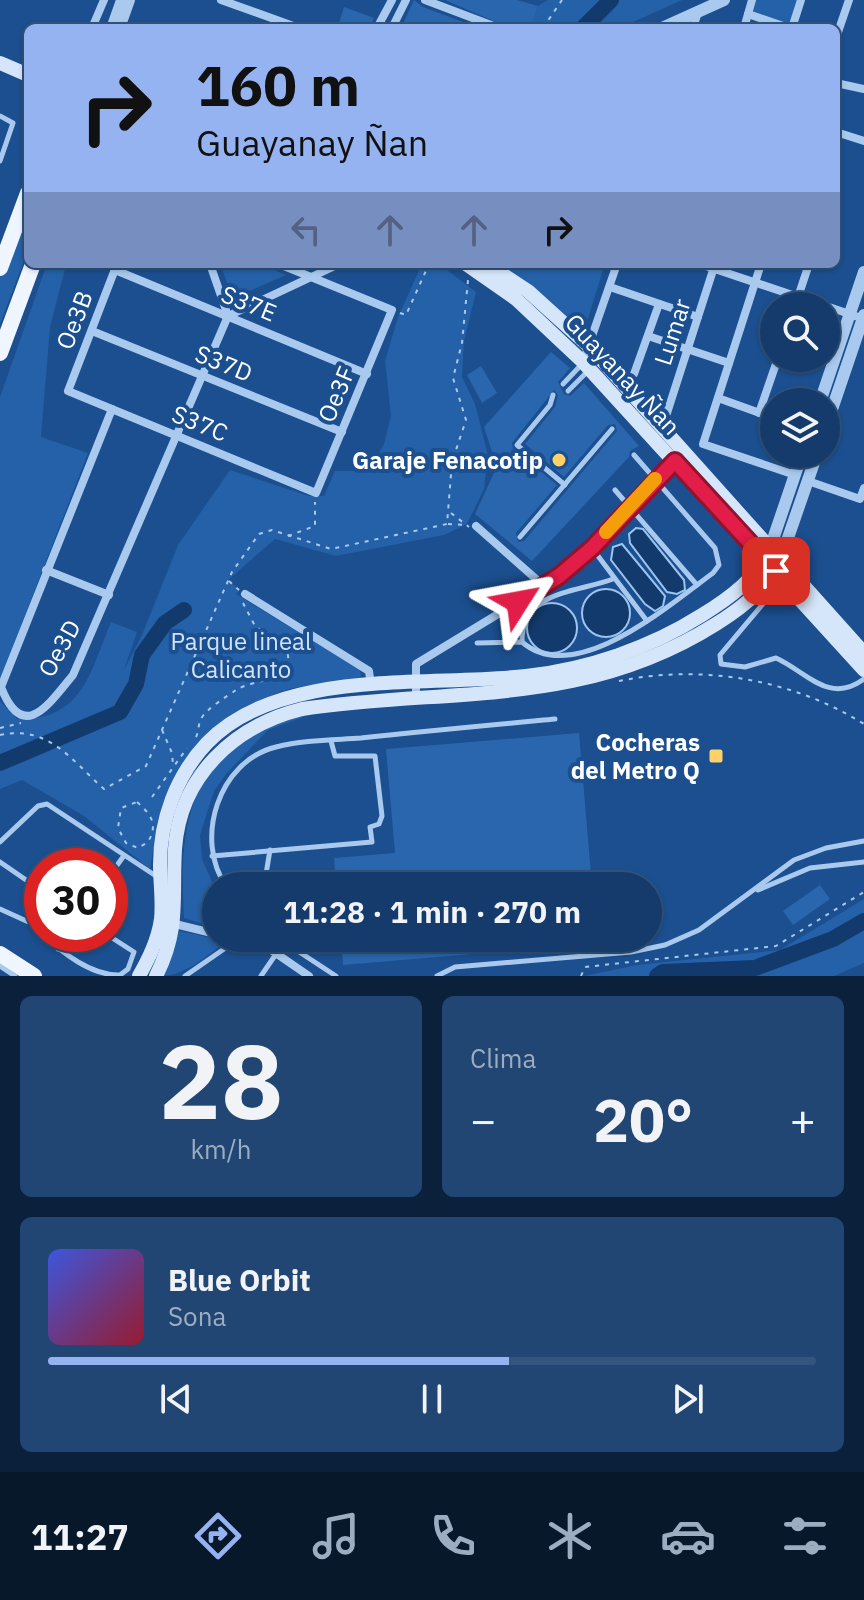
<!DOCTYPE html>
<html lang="es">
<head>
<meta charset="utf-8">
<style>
	body { margin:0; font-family:"IBM Plex Sans",sans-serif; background:#214673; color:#f1f3f6; height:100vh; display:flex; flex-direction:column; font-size:30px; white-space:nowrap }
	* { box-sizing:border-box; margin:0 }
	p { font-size:26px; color:#9dadc1 }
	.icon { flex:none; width:44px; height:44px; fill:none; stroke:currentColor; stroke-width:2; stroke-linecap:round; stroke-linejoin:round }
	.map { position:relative; height:976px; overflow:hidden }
	.side { display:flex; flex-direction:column; gap:20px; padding:20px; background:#0b203b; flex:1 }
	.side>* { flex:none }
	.top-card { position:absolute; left:24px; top:24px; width:816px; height:244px; border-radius:12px; box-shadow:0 2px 6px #0004,0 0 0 2px #33557e; background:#95b2f1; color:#111; overflow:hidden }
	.fabs { position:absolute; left:760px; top:292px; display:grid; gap:16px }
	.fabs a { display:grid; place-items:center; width:80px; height:80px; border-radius:50%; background:#143b6b; box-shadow:0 2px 6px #0004,0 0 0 2px #33557e; font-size:40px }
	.speed { position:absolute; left:24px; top:848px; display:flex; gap:16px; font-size:40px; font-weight:700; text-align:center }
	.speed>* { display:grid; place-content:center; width:104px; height:104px; border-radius:50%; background:#143b6b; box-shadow:0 2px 6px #0004,0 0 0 2px #33557e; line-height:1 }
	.speed .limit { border:12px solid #d22; background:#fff; color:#111 }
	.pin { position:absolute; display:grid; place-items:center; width:68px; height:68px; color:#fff; margin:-34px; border-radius:16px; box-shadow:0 4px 12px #0006 }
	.me { position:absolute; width:88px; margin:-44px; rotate:56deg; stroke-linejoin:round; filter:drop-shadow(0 0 6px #0008) }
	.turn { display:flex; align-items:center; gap:28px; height:168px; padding:0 40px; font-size:36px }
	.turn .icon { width:104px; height:104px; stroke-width:2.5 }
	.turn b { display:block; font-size:56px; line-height:68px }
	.lanes { display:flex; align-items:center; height:76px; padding:0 40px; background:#0003; justify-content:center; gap:40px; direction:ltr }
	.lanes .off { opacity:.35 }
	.big { font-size:60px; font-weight:800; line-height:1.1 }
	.side .widget { flex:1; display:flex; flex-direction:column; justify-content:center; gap:12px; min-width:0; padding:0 28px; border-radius:12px; background:#214673 }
	.side .dial { align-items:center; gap:0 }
	.dial b { font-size:104px; line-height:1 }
	.song { display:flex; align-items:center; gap:24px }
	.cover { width:96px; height:96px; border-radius:12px; background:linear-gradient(135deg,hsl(230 70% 55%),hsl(350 70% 35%)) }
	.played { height:8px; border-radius:4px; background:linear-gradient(90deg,#95b2f1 60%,#33557e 60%) }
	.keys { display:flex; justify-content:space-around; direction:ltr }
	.heat { display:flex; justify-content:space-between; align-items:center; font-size:44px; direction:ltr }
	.side .tiles { flex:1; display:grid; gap:20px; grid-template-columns:1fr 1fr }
	.widget:last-child { grid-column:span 2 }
	.trip { position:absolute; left:202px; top:872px; width:460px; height:80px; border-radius:40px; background:#143b6b; box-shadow:0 2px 6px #0004,0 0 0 2px #33557e; font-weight:800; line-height:80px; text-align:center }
	.dock { display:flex; height:128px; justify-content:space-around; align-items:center; background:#08182b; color:#9dadc1 }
	.dock .icon { width:56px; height:56px }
	.dock .on { color:#95b2f1 }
	.dock b { font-size:36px; color:#f1f3f6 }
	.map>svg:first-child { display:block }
</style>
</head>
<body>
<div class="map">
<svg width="864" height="976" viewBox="0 0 864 976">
	<rect width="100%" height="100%" fill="#1b4f8f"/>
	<g fill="#2461a8">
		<polygon points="548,0 682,0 620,28 531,28 538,6"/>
		<polygon points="754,0 799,0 791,26 750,13"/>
		<polygon points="28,201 28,250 0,324 0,277"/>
		<polygon points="47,264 64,264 65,269 50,327 41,437 88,453 0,680 0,397"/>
		<polygon points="220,264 260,264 286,275 233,298"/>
		<path d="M422 264H439L476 292 464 341 462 377 475 404 488 455 484 489 467 524 444 535 336 556 275 539 228 580 240 590 236 594 360 670 361 676 356 682C335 687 311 683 290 689 195 718 164 776 150 869L84 816 22 780 0 789V701L17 719C82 721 90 673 111 622L137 632 124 670 142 635 178 545 230 470 309 496H324L335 471H368L384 444 391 416 385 361 398 317Z"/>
		<polygon points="499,264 605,264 584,331 534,288"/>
		<path d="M309 715 268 730 226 774 214 791 200 835 202 859 216 891V928L184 918C180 840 182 769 262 731 278 724 292 716 309 715Z"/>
		<polygon points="864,899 864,963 834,976 584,976 637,965 780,950"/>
		<path d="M179 931 227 941C207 955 186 976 161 976Z"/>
	</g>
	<g fill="#123a6d" stroke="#9cc4f0" stroke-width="2">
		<polygon points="636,528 643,529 684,580 685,590 677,594 667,592 630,543 629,534"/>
		<polygon points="622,544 665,596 663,606 655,611 645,604 611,560 613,547"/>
		<circle cx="606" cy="613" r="24"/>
		<circle cx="552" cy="628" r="25"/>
	</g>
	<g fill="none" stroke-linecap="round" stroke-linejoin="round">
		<g stroke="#123a6d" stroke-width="16">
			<polyline points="583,28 611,0"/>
			<polyline points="0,763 120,712 136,684 142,655 165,623 184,610"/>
			<polyline points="657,976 663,972 755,968 833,939 864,921"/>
		</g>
	</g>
	<g fill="#2a66ad" fill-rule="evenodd">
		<polygon points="414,0 423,7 479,28 401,28"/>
		<polygon points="445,0 517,0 538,6 531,28 523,28 505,26"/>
		<polygon points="344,7 374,18 369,28 338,26"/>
		<path d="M551 352 570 368 558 382 564 394 570 396 584 383 639 446 630 451 629 457 532 561 475 514 494 473 492 452 484 427ZM554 390 558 395 555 407 525 444 564 477 608 425 615 424 617 431 524 541 518 542 516 533 557 485 513 449 512 443Z"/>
		<polygon points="481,366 497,393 482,403 467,375"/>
		<polygon points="579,733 592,886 336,886 334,858 395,853 386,749"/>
		<polygon points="820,885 830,899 793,925 783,911"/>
		<polygon points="341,938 606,938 606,943 343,965"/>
	</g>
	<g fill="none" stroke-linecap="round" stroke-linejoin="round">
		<g stroke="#a9c9ee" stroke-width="2" stroke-dasharray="4 6" stroke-linecap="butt">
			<polyline points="543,28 562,0"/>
			<polyline points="400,313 406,315 429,264"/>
			<polyline points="451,513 469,527"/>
			<polyline points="448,524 466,525"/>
			<polyline points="288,536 315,526 315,502"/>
			<polyline points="229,581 239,590"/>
			<path d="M619 681C702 664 792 679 864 724"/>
			<polyline points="0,728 21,723"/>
			<polyline points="162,730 172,753 173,765"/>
			<path d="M0 735C49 725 70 759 104 789L146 766 232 572 259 534 272 530 331 549 447 524 452 462 466 420 453 378 462 343 468 280"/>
			<path d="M196 737C199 731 198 724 201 719 206 709 226 697 236 690 253 679 299 681 286 649L255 626 243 603"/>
			<polyline points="152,797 187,748"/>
			<path d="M137 802C150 814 159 823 148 842L138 848 126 843 118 828 121 808Z"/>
			<polyline points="581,976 585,967 776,946 864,892"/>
		</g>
		<g stroke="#a9c9ee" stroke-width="5">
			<polyline points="0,116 13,123 0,161"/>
			<polyline points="563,384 583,363"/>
			<polyline points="568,391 587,372"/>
			<polyline points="553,395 550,405 517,445 565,485"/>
			<polyline points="615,490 697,585"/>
			<polyline points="520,537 612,429"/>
			<polyline points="592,548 647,621"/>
			<polyline points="549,581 592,548 671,464"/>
			<path d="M773 592 720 655 721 664 745 667 776 658C807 672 829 705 864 679"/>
			<path d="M522 642C521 591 575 593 613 579"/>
			<path d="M477 643 522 642C575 688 669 605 713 573L719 565 715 548 634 455"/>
			<polyline points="0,842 38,806 47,804 156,876"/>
			<polyline points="212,856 372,842 370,827 379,824 382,816 375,756 335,756 331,741"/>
			<polyline points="0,862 42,891"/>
			<polyline points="110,875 123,857"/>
			<path d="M226 886C194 840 218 761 276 747 303 740 333 740 361 738 426 731 491 725 555 719"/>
			<polyline points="264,886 270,850"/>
			<polyline points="758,890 810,868 864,862"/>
			<polyline points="0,909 33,924 42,933"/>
			<path d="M43 934C62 953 92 976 120 975L128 969 134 952 106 934"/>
			<polyline points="278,938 336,976"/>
			<polyline points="58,949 69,934"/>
			<polyline points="0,966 15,976"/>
			<polyline points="185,976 237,940"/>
			<polyline points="261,976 276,954"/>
			<polyline points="437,976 455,967 631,952 665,945 699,930 794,860 826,848 864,841"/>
		</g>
		<g stroke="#a9c9ee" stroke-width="8">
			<polyline points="221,0 299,28"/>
			<polyline points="425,0 499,28"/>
			<polyline points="748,14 789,28"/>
			<polyline points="92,28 104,0"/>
			<polyline points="110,28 120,0"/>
			<polyline points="377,28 392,0"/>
			<polyline points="392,28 406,0"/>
			<polyline points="693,28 698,12"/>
			<polyline points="744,28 752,0"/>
			<polyline points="792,28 801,0"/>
			<polyline points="836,38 849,0"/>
			<polyline points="836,83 864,89"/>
			<polyline points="836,132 864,141"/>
			<polyline points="117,264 68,391 316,493 392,310 279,264"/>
			<polyline points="210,264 228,316"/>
			<polyline points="700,264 825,306"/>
			<polyline points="761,264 703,444 795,475"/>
			<polyline points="115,270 367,374"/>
			<polyline points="610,287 698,317"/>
			<polyline points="795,306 809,264"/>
			<polyline points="826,306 864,319"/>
			<polyline points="228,316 339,264"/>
			<polyline points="92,331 342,432"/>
			<polyline points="648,336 729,363"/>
			<polyline points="583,362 617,264"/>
			<polyline points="634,374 659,304"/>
			<polyline points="718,398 774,418"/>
			<path d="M112 409 1 687C23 744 49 704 73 675L228 316"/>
			<polyline points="667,413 715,264"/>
			<polyline points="759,413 778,358"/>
			<polyline points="808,481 860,499 864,488"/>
			<polyline points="46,570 109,595"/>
			<polyline points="245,594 369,671 371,686"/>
			<polyline points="416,698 416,664 544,586 476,526"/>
			<polyline points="175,924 216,934"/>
			<polyline points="233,938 243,938"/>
			<polyline points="247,938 261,943 309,976"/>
		</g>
		<g stroke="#a9c9ee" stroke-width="12">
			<polyline points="119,28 129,0"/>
			<polyline points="662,28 724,0"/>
			<polyline points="820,402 864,272"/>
			<polyline points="826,427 864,315"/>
			<polyline points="770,548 802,454"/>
			<polyline points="780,561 817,454"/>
		</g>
		<g stroke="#d6e6fa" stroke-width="14">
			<polyline points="0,63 28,75"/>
			<polyline points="466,264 516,299 583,362 864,670"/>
			<polyline points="487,264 528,291 591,348 864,653"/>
			<path d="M139 976C149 958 158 940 161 919 163 901 160 883 160 865 160 820 176 776 207 743 280 667 429 687 526 676 588 669 650 648 702 615 728 599 759 577 770 548"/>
			<path d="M156 976C180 929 172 899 175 849 180 776 234 726 302 709 451 687 581 709 716 624 740 609 769 587 780 561"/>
		</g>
		<g stroke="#f0f6ff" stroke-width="16">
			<polyline points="0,268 28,193"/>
			<polyline points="0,353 33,264"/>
			<polyline points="0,954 34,976"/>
		</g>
	</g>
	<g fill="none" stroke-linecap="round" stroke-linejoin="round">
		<defs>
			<polyline id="route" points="518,602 559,576 592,548 675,461 776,571"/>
		</defs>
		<use href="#route" stroke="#92132f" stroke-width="20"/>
		<use href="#route" stroke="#e11d48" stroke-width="14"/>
		<polyline stroke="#f59e0b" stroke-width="14" points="606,532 655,479"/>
	</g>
	<g fill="#ffd166" stroke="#1b4f8f" stroke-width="3">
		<circle cx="559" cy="460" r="8"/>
		<rect x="708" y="748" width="16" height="16" rx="4"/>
	</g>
	<g text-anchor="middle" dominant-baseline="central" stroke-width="8" stroke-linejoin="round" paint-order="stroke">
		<g font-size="24" fill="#fff" stroke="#1b4f8f">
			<text transform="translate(249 303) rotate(22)">S37E</text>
			<text transform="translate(74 320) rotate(-69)">Oe3B</text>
			<text transform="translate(672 332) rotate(-72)">Lumar</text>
			<text transform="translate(224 363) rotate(22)">S37D</text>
			<text transform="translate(623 374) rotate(47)">Guayanay Ñan</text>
			<text transform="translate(336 394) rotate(-67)">Oe3F</text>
			<text transform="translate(200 423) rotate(22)">S37C</text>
			<text transform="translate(59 648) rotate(-61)">Oe3D</text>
		</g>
		<g font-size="24" font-weight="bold" fill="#fff" stroke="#1b4f8f" text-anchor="end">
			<text x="543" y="460">Garaje Fenacotip</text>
			<text x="700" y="742">Cocheras<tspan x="700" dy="28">del Metro Q</tspan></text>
		</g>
		<g font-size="24" fill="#cfe3fa" stroke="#1b4f8f">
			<text x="241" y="641">Parque lineal<tspan x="241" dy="28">Calicanto</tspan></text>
		</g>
	</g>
</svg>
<div class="fabs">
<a><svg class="icon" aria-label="search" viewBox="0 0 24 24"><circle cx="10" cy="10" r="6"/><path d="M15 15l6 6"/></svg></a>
<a><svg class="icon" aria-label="layers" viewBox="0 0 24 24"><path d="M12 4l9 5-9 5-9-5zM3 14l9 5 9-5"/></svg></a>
</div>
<div class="speed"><div class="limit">30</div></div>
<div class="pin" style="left:776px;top:571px;background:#d93025"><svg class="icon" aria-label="arrive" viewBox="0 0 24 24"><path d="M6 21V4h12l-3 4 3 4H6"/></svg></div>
<svg class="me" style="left:518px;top:602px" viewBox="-20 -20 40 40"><path d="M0-17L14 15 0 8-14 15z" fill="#e11d48" stroke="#fff" stroke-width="4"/></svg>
<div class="trip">11:28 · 1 min · 270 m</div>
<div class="top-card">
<div class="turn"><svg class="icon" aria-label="right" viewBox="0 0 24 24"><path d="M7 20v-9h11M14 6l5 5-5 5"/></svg><div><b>160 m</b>Guayanay Ñan</div></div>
<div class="lanes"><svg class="icon off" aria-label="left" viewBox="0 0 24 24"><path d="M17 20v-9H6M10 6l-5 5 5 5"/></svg><svg class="icon off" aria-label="ahead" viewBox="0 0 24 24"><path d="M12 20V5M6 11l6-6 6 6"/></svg><svg class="icon off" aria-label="ahead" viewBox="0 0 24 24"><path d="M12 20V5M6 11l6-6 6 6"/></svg><svg class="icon" aria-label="right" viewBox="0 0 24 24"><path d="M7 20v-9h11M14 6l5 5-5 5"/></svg></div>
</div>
</div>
<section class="side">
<div class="tiles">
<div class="widget dial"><b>28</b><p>km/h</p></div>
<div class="widget"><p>Clima</p>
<div class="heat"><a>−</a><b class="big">20°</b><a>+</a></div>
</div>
<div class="widget">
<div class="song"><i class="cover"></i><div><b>Blue Orbit</b><p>Sona</p></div></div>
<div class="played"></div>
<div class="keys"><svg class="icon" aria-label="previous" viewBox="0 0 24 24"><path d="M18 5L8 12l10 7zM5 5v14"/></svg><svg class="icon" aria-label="pause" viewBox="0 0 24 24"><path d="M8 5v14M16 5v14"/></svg><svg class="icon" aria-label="next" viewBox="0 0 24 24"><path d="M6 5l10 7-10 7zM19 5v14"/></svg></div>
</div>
</div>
</section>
<nav class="dock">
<b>11:27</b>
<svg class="icon on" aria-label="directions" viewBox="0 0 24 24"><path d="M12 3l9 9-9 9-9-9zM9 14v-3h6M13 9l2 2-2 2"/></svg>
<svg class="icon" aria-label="music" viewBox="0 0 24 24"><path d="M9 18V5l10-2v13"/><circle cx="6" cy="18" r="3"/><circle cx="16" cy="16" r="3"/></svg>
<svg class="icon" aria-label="phone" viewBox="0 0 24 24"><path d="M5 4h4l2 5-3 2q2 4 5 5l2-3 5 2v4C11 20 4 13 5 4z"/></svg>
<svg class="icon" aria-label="climate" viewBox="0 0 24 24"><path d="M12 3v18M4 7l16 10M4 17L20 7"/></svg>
<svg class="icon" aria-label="car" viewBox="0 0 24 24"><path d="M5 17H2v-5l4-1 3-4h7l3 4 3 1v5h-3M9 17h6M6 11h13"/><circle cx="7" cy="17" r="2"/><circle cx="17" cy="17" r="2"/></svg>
<svg class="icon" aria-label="filters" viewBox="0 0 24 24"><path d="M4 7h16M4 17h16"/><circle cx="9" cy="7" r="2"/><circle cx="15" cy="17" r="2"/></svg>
</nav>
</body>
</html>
